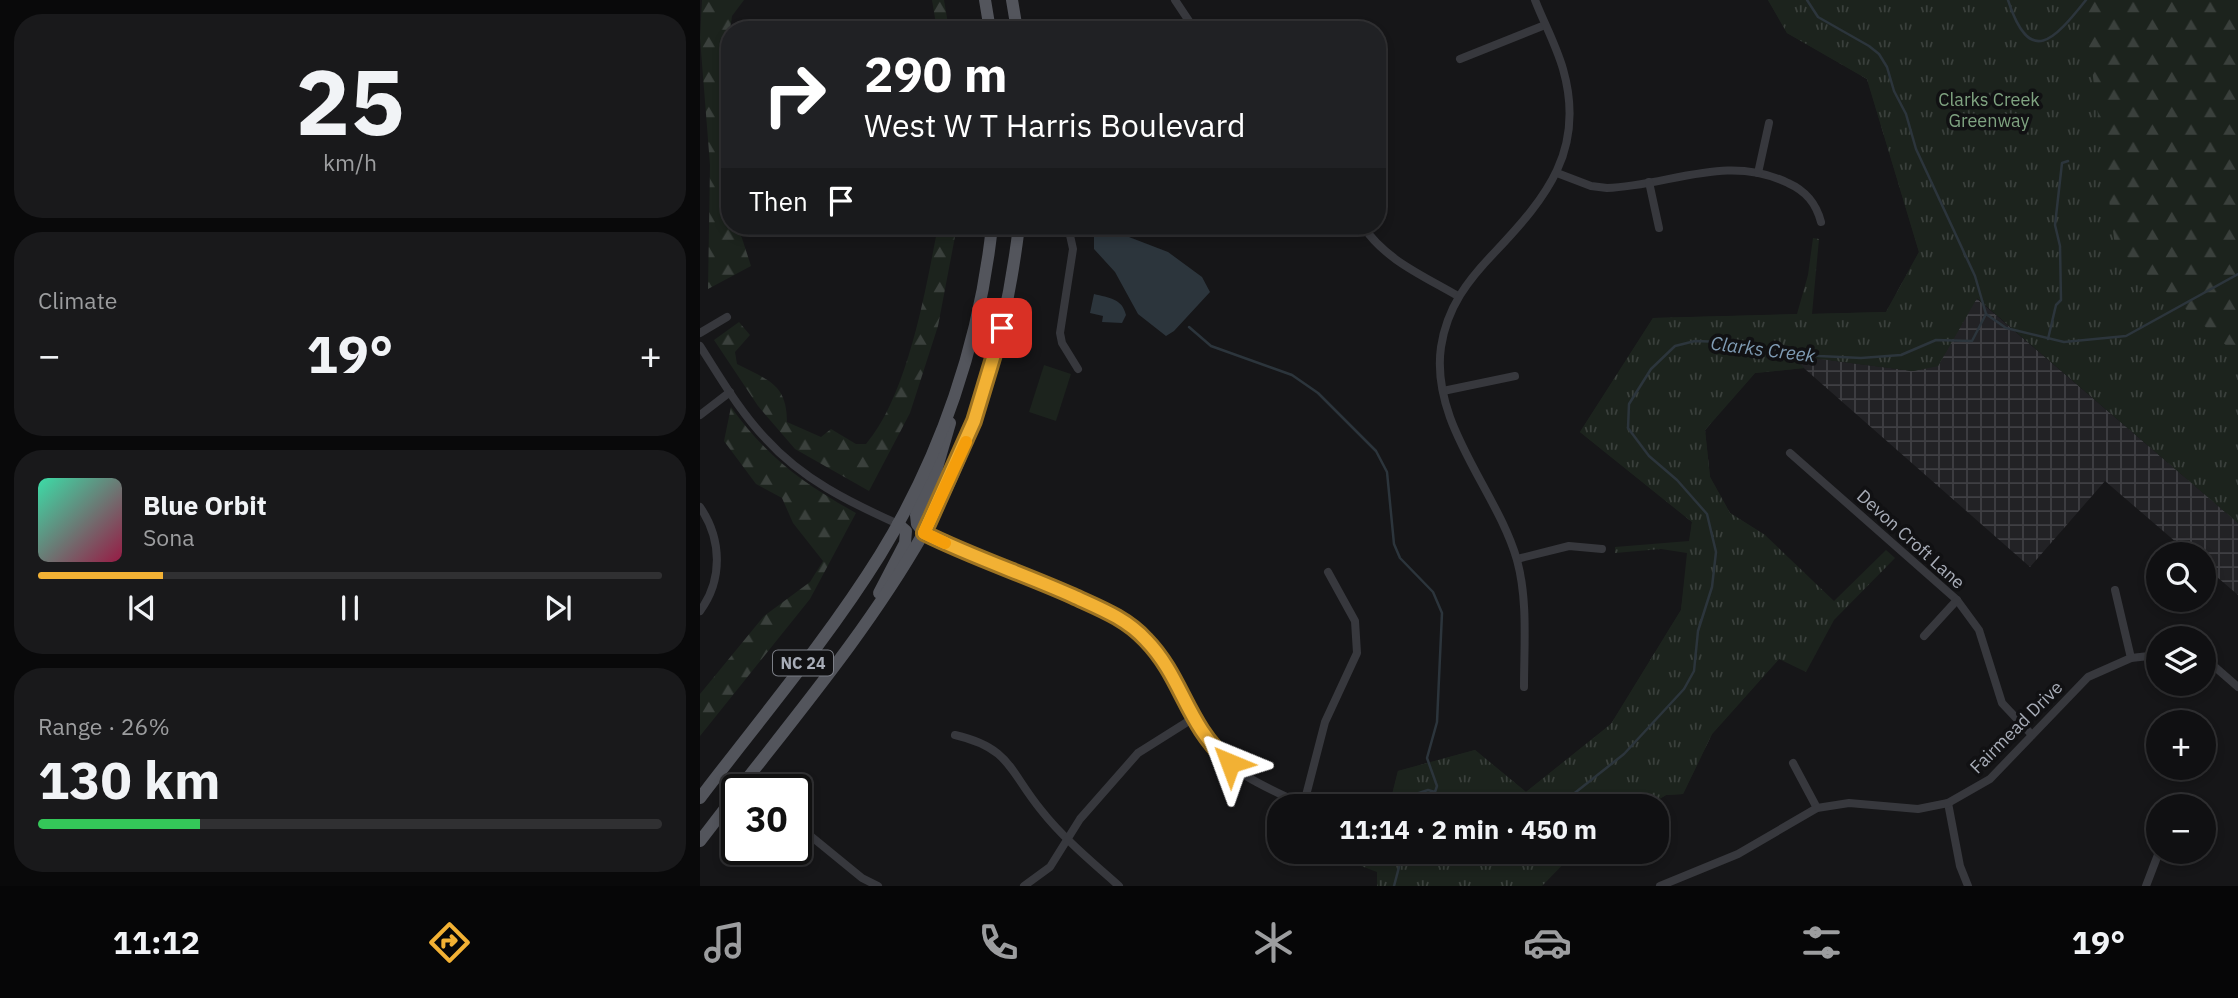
<!DOCTYPE html>
<html lang="en">
<head>
<meta charset="utf-8">
<style>
	body { margin:0; font-family:"IBM Plex Sans",sans-serif; background:#19191b; color:#f1f3f6; height:100vh; display:flex; flex-direction:column; font-size:26px; white-space:nowrap }
	* { box-sizing:border-box; margin:0 }
	p { font-size:23px; color:#9c9d9f }
	.icon { flex:none; width:38px; height:38px; fill:none; stroke:currentColor; stroke-width:2; stroke-linecap:round; stroke-linejoin:round }
	.map { position:relative; flex:1; overflow:hidden }
	.panel { display:flex; flex-direction:column; gap:14px; padding:14px; background:#09090a; width:700px }
	.panel>* { flex:none }
	.guide { position:absolute; left:21px; top:21px; width:665px; height:214px; border-radius:28px; box-shadow:0 4px 10px #0003,0 0 0 2px #303032; background:#202124; color:#fff; overflow:hidden }
	.tools { position:absolute; left:1446px; top:542px; display:grid; gap:14px }
	.tools a { display:grid; place-items:center; width:70px; height:70px; border-radius:50%; background:#101012; box-shadow:0 4px 10px #0003,0 0 0 2px #303032; font-size:35px }
	.speed { position:absolute; left:21px; top:774px; display:flex; gap:14px; font-size:35px; font-weight:700; text-align:center }
	.speed>* { display:grid; place-content:center; width:91px; height:91px; border-radius:50%; background:#101012; box-shadow:0 4px 10px #0003,0 0 0 2px #303032; line-height:1 }
	.speed .limit { border:4px solid #111; border-radius:10px; background:#fff; color:#111 }
	.pin { position:absolute; display:grid; place-items:center; width:60px; height:60px; color:#fff; margin:-30px; border-radius:14px; box-shadow:0 4px 10px #0006 }
	.me { position:absolute; width:77px; margin:-38px; rotate:316deg; stroke-linejoin:round; filter:drop-shadow(0 0 5px #0008) }
	.turn { display:flex; align-items:center; gap:24px; height:147px; padding:0 28px; font-size:32px }
	.turn .icon { width:91px; height:91px; stroke-width:2.5 }
	.turn b { display:block; font-size:49px; line-height:60px }
	.then { display:flex; align-items:center; height:66px; padding:0 28px; background:#0003; gap:14px; font-size:26px }
	.big { font-size:52px; font-weight:800; line-height:1.1 }
	.panel .tile { flex:1; display:flex; flex-direction:column; justify-content:center; gap:10px; min-width:0; padding:0 24px; border-radius:28px; background:#19191b }
	.panel .dial { align-items:center; gap:0 }
	.dial b { font-size:91px; line-height:1 }
	.song { display:flex; align-items:center; gap:21px }
	.cover { width:84px; height:84px; border-radius:10px; background:linear-gradient(135deg,hsl(160 70% 55%),hsl(340 70% 35%)) }
	.played { height:7px; border-radius:4px; background:linear-gradient(90deg,#f2b134 20%,#303032 20%) }
	.keys { display:flex; justify-content:space-around; direction:ltr }
	.heat { display:flex; justify-content:space-between; align-items:center; font-size:38px; direction:ltr }
	.charge { height:10px; border-radius:5px; background:linear-gradient(90deg,#34c759 26%,#303032 0) }
	.trip { position:absolute; left:567px; top:794px; width:402px; height:70px; border-radius:28px; background:#101012; box-shadow:0 4px 10px #0003,0 0 0 2px #303032; font-weight:800; line-height:70px; text-align:center }
	.dock { display:flex; height:112px; justify-content:space-around; align-items:center; background:#060607; color:#9c9d9f }
	.dock .icon { width:49px; height:49px }
	.dock .current { color:#f2b134 }
	.dock b { font-size:32px; color:#f1f3f6 }
	main { display:flex; flex:1; min-height:0 }
	.map>svg:first-child { display:block }
</style>
</head>
<body>
<main>
<section class="panel">
<div class="tile dial"><b>25</b><p>km/h</p></div>
<div class="tile"><p>Climate</p>
<div class="heat"><a>−</a><b class="big">19°</b><a>+</a></div>
</div>
<div class="tile">
<div class="song"><i class="cover"></i><div><b>Blue Orbit</b><p>Sona</p></div></div>
<div class="played"></div>
<div class="keys"><svg class="icon" aria-label="previous" viewBox="0 0 24 24"><path d="M18 5L8 12l10 7zM5 5v14"/></svg><svg class="icon" aria-label="pause" viewBox="0 0 24 24"><path d="M8 5v14M16 5v14"/></svg><svg class="icon" aria-label="next" viewBox="0 0 24 24"><path d="M6 5l10 7-10 7zM19 5v14"/></svg></div>
</div>
<div class="tile"><p>Range · 26%</p><b class="big">130 km</b><div class="charge"></div></div>
</section>
<div class="map">
<svg width="1538" height="886" viewBox="0 0 1538 886">
	<defs>
		<pattern id="industrial-grid" width="8" height="8" patternUnits="userSpaceOnUse" patternTransform="scale(1.75)"><rect width="8" height="8" fill="#222225"/><path d="M0 4h8M4 0v8" fill="none" stroke="#3f3f43"/></pattern>
		<pattern id="forest-firs" width="22" height="20" patternUnits="userSpaceOnUse" patternTransform="scale(1.75)"><rect width="22" height="20" fill="#1c231d"/><path d="M5 1l3.5 6h-7zM16 11l3.5 6h-7z" fill="#3a403c"/></pattern>
		<pattern id="park-tufts" width="24" height="20" patternUnits="userSpaceOnUse" patternTransform="scale(1.75)"><rect width="24" height="20" fill="#1c231d"/><path d="M3 7l-1-3M5 7V3M7 7l1-3M15 17l-1-3M17 17v-4M19 17l1-3" fill="none" stroke="#3a403c"/></pattern>
	</defs>
	<rect width="100%" height="100%" fill="#161618"/>
	<polygon fill="url(#industrial-grid)" points="1276,298 1538,523 1538,595 1503,565 1503,555 1491,555 1405,481 1330,567 1089,355 1213,371"/>
	<g fill="url(#forest-firs)">
		<polygon points="2,0 44,0 32,16 30,30 30,226 38,226 51,266 8,289 10,165 0,38"/>
		<polygon points="232,0 244,0 249,30 237,30"/>
		<polygon points="1068,0 1538,0 1538,523 1277,298 1238,366 1213,371 1090,355 1104,368 1055,373 1005,430 1010,477 1030,513 1065,535 1079,659 1012,734 983,794 966,795 946,807 689,807 698,771 775,750 826,792 911,724 981,610 992,522 880,432 953,318 1186,312 1219,252 1167,79 1087,33"/>
		<path d="M238 226H257L238 326 210 413 169 491 95 449 58 406 14 340 39 322 50 335 35 352 37 364C67 380 87 383 87 422L121 437 131 429 156 444H166C208 395 226 288 238 226Z"/>
		<path d="M31 407C67 457 102 483 156 513L110 599 0 736V694L64 616 110 582 123 561 93 523 82 498 56 484 24 441Z"/>
	</g>
	<g fill="url(#park-tufts)">
		<polygon points="1068,0 1383,0 1415,246 1538,356 1538,523 1277,298 1238,366 1213,371 1090,355 1104,368 1055,373 1005,430 1010,477 1030,513 1065,535 1134,601 1186,550 1195,558 1134,620 1106,672 1079,659 1012,734 983,794 966,795 946,807 689,807 698,771 775,750 826,792 911,724 981,610 987,553 961,549 915,553 915,547 989,541 992,522 880,432 953,318 1097,314 1108,275 1113,238 1119,239 1112,314 1186,312 1219,252 1167,79 1087,33"/>
		<polygon points="624,852 875,852 842,886 677,886 677,872"/>
	</g>
	<polygon fill="#1c231d" points="344,365 371,374 356,421 329,412"/>
	<g fill="#2c353c">
		<polygon points="403,227 468,252 502,277 510,292 474,331 466,336 438,314 415,272 394,249 394,231"/>
		<path d="M394 294C409 298 422 298 426 315L422 323 402 322 403 316 390 313Z"/>
	</g>
	<g fill="none" stroke-linecap="round" stroke-linejoin="round">
		<g stroke="#2c353c" stroke-width="2.5">
			<path d="M1308 0C1330 68 1354 40 1386 0"/>
			<polyline points="1286,314 1306,328 1364,342 1426,336 1538,274"/>
			<polyline points="489,327 511,346 592,375 618,393 676,451 687,472 694,544 700,558 733,592 742,613 737,722 727,758 737,786 735,792 728,790 716,794 713,807"/>
			<polyline points="1348,339 1356,305 1361,300 1360,246 1355,225 1362,163 1368,161"/>
			<polyline points="857,807 924,754 984,689 994,671 998,631 1012,587 1016,552 1007,514 977,480 949,456 928,428 929,404 951,369 975,346 995,341 1024,342 1119,356 1161,358 1201,355 1236,340 1272,341 1286,314 1275,276 1216,149 1206,114 1194,91 1187,67 1179,54 1169,46 1118,17 1107,0"/>
			<polyline points="694,886 703,852"/>
		</g>
		<g stroke="#37383d" stroke-width="8">
			<polyline points="475,0 495,30"/>
			<polyline points="760,59 845,25"/>
			<path d="M857 173 891 186 907 188C969 186 1027 153 1088 183 1106 191 1116 203 1121 222"/>
			<polyline points="1058,173 1069,123"/>
			<polyline points="949,182 959,228"/>
			<polyline points="368,226 373,249 360,333 362,343 378,369"/>
			<path d="M663 226C685 260 724 276 758 296"/>
			<polyline points="0,333 27,317"/>
			<path d="M0 346C20 377 40 412 66 439 102 479 149 502 198 524"/>
			<polyline points="743,391 815,376"/>
			<polyline points="0,415 30,392"/>
			<polyline points="1090,453 1257,600 1279,630 1302,703 1332,735"/>
			<path d="M0 507C22 539 23 580 0 611"/>
			<path d="M224 533 405 611C428 624 451 639 465 663 482 691 491 722 513 748 536 776 571 789 603 805"/>
			<polyline points="817,559 869,546 902,549"/>
			<polyline points="1415,590 1431,658"/>
			<polyline points="1224,636 1257,600"/>
			<polyline points="1503,664 1515,667 1538,687"/>
			<path d="M824 687C824 645 828 600 817 560 797 490 730 424 741 347 747 307 768 280 795 252 847 197 886 149 863 69 856 45 844 23 835 0"/>
			<path d="M255 735C311 748 309 771 341 810 363 838 392 862 419 886"/>
			<polyline points="1093,763 1117,808"/>
			<polyline points="45,782 55,789"/>
			<polyline points="1248,803 1260,866 1268,886"/>
			<polyline points="603,807 625,722 657,653 655,621 628,572"/>
			<polyline points="96,824 162,878 178,886"/>
			<polyline points="324,886 350,867 380,819 438,753 492,719"/>
			<polyline points="960,886 1038,854 1117,808 1149,803 1218,809 1248,803 1290,779 1388,677 1431,658 1458,655"/>
			<polyline points="1446,886 1459,852"/>
		</g>
		<g stroke="#53555c" stroke-width="12">
			<polyline points="285,0 290,30"/>
			<polyline points="312,0 317,30"/>
			<polyline points="224,533 217,524 216,515 236,471 250,423"/>
			<polyline points="179,593 205,543 206,531 198,524"/>
			<path d="M39 789C103 707 171 625 223 534 277 440 306 333 319 226"/>
			<path d="M0 798C61 718 127 640 180 555 241 456 280 341 292 226"/>
			<polyline points="0,841 37,793"/>
		</g>
	</g>
	<g fill="none" stroke-linecap="round" stroke-linejoin="round">
		<defs>
			<path id="route" d="M302 328 274 421 224 533C272 557 324 574 373 596 399 608 426 618 446 640 483 678 486 725 530 763"/>
		</defs>
		<use href="#route" stroke="#9d7322" stroke-width="18"/>
		<use href="#route" stroke="#f2b134" stroke-width="12"/>
		<polyline stroke="#f59e0b" stroke-width="12" points="245,543 224,533 266,442"/>
	</g>
	<g text-anchor="middle" dominant-baseline="central" stroke-width="7" stroke-linejoin="round" paint-order="stroke">
		<rect fill="#111113" stroke="#7b7e86" stroke-width="2" x="73" y="650.5" width="60" height="25" rx="5"/>
		<g font-size="16" font-weight="bold" fill="#a8adb8">
			<text x="103" y="663">NC 24</text>
		</g>
		<g font-size="18" fill="#7fa381" stroke="#111113">
			<text x="1289" y="99">Clarks Creek<tspan x="1289" dy="21">Greenway</tspan></text>
		</g>
		<g font-size="18" fill="#a8adb8" stroke="#111113">
			<text transform="translate(1211 539) rotate(42)">Devon Croft Lane</text>
			<text transform="translate(1316 727) rotate(-45)">Fairmead Drive</text>
		</g>
		<g font-size="19" font-style="italic" fill="#7f9bb3" stroke="#111113">
			<text transform="translate(1063 349) rotate(7)">Clarks Creek</text>
		</g>
	</g>
</svg>
<div class="tools">
<a><svg class="icon" aria-label="search" viewBox="0 0 24 24"><circle cx="10" cy="10" r="6"/><path d="M15 15l6 6"/></svg></a>
<a><svg class="icon" aria-label="layers" viewBox="0 0 24 24"><path d="M12 4l9 5-9 5-9-5zM3 14l9 5 9-5"/></svg></a>
<a>+</a>
<a>−</a>
</div>
<div class="speed"><div class="limit">30</div></div>
<div class="pin" style="left:302px;top:328px;background:#d93025"><svg class="icon" aria-label="arrive" viewBox="0 0 24 24"><path d="M6 21V4h12l-3 4 3 4H6"/></svg></div>
<svg class="me" style="left:530px;top:763px" viewBox="-20 -20 40 40"><path d="M0-17L14 15 0 8-14 15z" fill="#f2b134" stroke="#fff" stroke-width="4"/></svg>
<div class="trip">11:14 · 2 min · 450 m</div>
<div class="guide">
<div class="turn"><svg class="icon" aria-label="right" viewBox="0 0 24 24"><path d="M7 20v-9h11M14 6l5 5-5 5"/></svg><div><b>290 m</b>West W T Harris Boulevard</div></div>
<div class="then">Then<svg class="icon" aria-label="arrive" viewBox="0 0 24 24"><path d="M6 21V4h12l-3 4 3 4H6"/></svg></div>
</div>
</div>
</main>
<nav class="dock">
<b>11:12</b>
<svg class="icon current" aria-label="directions" viewBox="0 0 24 24"><path d="M12 3l9 9-9 9-9-9zM9 14v-3h6M13 9l2 2-2 2"/></svg>
<svg class="icon" aria-label="music" viewBox="0 0 24 24"><path d="M9 18V5l10-2v13"/><circle cx="6" cy="18" r="3"/><circle cx="16" cy="16" r="3"/></svg>
<svg class="icon" aria-label="phone" viewBox="0 0 24 24"><path d="M5 4h4l2 5-3 2q2 4 5 5l2-3 5 2v4C11 20 4 13 5 4z"/></svg>
<svg class="icon" aria-label="climate" viewBox="0 0 24 24"><path d="M12 3v18M4 7l16 10M4 17L20 7"/></svg>
<svg class="icon" aria-label="car" viewBox="0 0 24 24"><path d="M5 17H2v-5l4-1 3-4h7l3 4 3 1v5h-3M9 17h6M6 11h13"/><circle cx="7" cy="17" r="2"/><circle cx="17" cy="17" r="2"/></svg>
<svg class="icon" aria-label="filters" viewBox="0 0 24 24"><path d="M4 7h16M4 17h16"/><circle cx="9" cy="7" r="2"/><circle cx="15" cy="17" r="2"/></svg>
<b>19°</b>
</nav>
</body>
</html>
